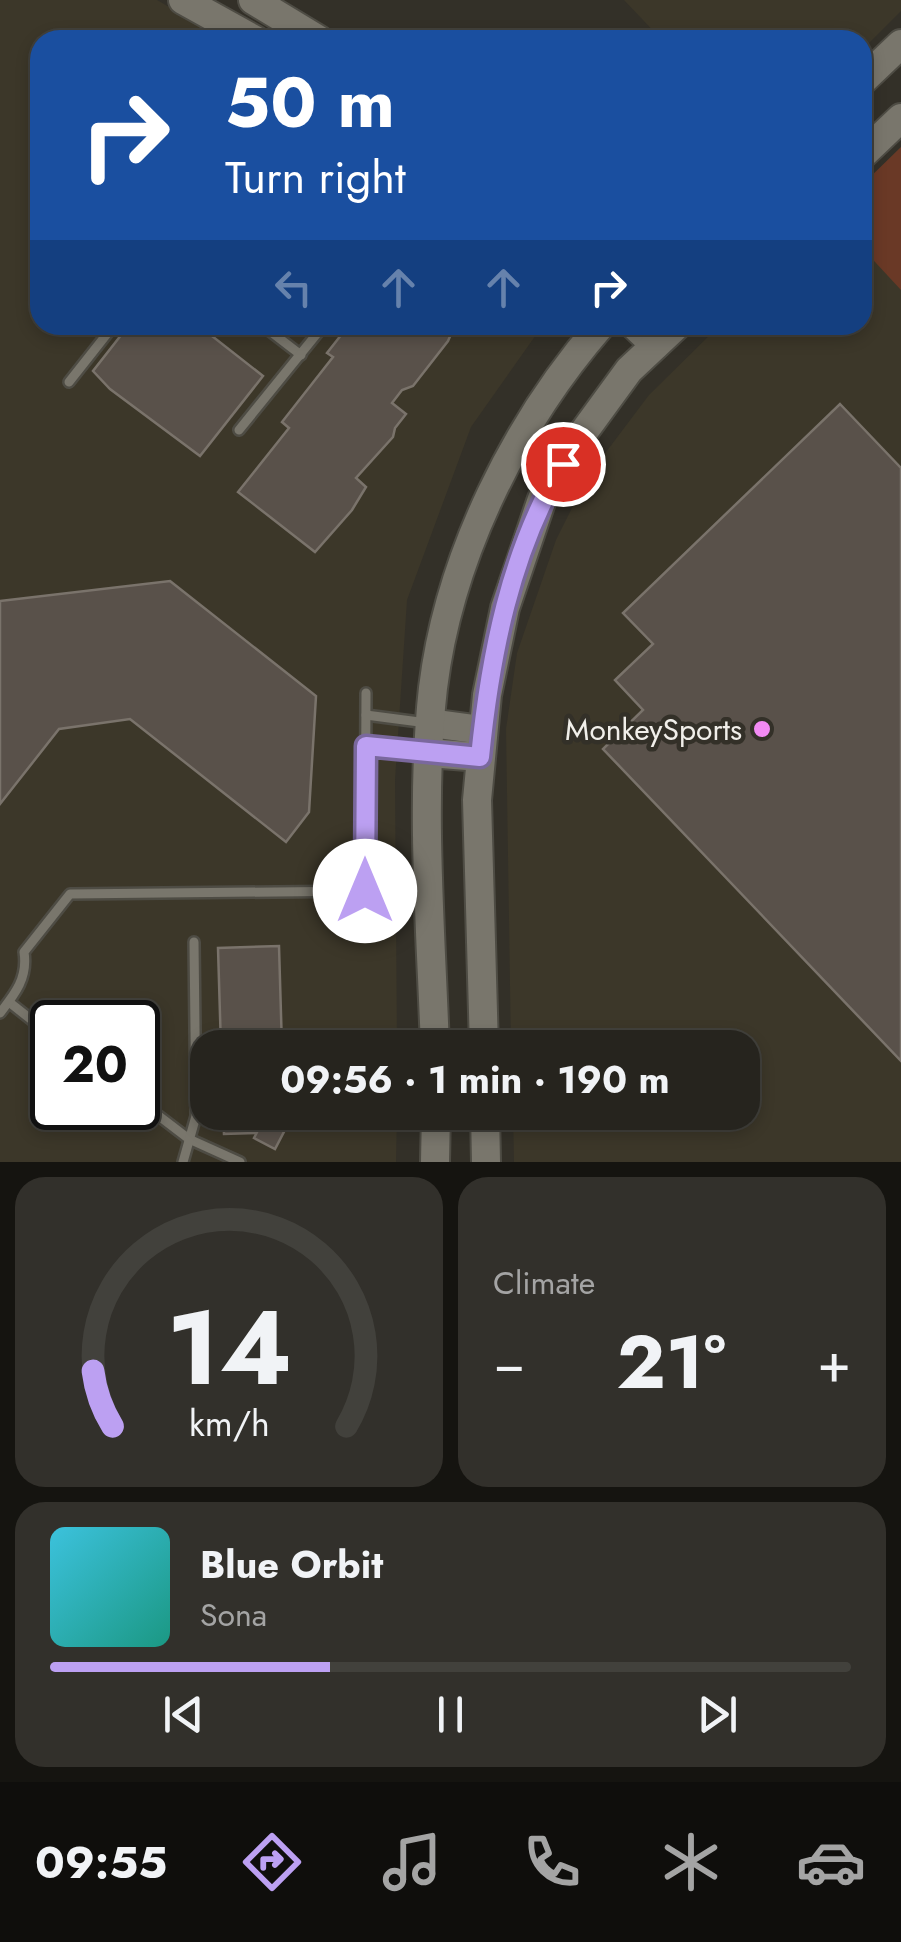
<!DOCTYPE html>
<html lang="en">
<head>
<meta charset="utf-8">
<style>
	body { margin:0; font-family:Jost,sans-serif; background:#32302b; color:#f1f3f6; height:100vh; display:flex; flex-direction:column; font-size:38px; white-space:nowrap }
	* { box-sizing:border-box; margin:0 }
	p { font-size:32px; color:#a4a4a4 }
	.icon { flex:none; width:55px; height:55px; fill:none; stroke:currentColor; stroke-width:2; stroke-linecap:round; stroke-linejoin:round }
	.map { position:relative; height:1162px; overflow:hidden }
	.drawer { display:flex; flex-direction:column; gap:15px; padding:15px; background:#151410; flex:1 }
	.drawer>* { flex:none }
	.banner { position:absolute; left:30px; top:30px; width:842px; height:305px; border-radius:30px; box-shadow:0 5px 15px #0003,0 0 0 2px #42413c; background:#1a4fa0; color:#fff; overflow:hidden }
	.speed { position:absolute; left:30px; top:1000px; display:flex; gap:20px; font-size:50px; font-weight:700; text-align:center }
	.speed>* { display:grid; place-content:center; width:130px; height:130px; border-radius:50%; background:#26241e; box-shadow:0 5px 15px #0003,0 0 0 2px #42413c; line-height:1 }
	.speed .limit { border:5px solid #111; border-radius:15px; background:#fff; color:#111 }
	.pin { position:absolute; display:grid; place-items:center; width:85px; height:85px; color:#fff; margin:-42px; border:5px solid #fff; border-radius:50%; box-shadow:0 2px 10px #0007 }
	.me { position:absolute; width:110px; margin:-55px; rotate:0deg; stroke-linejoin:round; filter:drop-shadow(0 0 8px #0008) }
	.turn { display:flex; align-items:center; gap:35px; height:210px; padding:0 30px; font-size:45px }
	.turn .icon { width:130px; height:130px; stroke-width:2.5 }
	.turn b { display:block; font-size:70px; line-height:85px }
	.lanes { display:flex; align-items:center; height:95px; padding:0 30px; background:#0003; justify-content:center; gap:50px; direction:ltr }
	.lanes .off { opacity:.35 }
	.big { font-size:75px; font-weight:700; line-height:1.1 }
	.drawer .widget { flex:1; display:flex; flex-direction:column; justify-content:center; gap:15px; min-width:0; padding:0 35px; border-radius:30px; background:#32302b }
	.drawer .dial { align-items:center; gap:0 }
	.dial svg { height:260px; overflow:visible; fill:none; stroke:#42413c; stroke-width:7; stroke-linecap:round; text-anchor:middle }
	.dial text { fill:#f1f3f6; stroke:none }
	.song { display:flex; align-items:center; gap:30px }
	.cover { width:120px; height:120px; border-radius:15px; background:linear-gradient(135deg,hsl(190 70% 55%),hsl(170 70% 35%)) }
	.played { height:10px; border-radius:5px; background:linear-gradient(90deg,#bca0f2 35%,#42413c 35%) }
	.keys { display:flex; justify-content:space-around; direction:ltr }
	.heat { display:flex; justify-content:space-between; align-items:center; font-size:55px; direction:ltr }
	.drawer .tiles { flex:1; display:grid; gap:15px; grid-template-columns:1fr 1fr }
	.widget:last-child { grid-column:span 2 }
	.trip { position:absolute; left:190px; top:1030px; width:570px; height:100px; border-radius:30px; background:#26241e; box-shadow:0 5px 15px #0003,0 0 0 2px #42413c; font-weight:700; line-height:100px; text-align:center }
	.tabs { display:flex; height:160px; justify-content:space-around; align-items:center; background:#0f0e0c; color:#a4a4a4 }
	.tabs .icon { width:70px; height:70px }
	.tabs .selected { color:#bca0f2 }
	.tabs b { font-size:45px; color:#f1f3f6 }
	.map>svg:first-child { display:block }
</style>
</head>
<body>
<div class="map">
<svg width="901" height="1162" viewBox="0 0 901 1162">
	<rect width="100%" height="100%" fill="#333028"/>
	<g fill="#3c3729" fill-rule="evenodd">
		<path d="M0 0H157L226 40H40V325H543L471 427 407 600 395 780 397 1047 208 1048V1112L397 1113 396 1162H0ZM52 1022H138V1108H52Z"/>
		<polygon points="624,0 901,0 901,11 863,49 862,40 662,40"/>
		<polygon points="901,147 901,1162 514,1162 513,1113 742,1112 742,1048 511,1048 506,729 517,653 556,540 588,476 649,395 720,325 862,325 863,185"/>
	</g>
	<polygon fill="#6a3926" points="901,147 901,290 863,249 862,185"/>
	<g fill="#59514a" stroke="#7a736b" stroke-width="2.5">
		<polygon points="129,325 198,325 263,376 200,456 110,389 93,371"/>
		<polygon points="349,325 455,325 448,341 413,386 402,390 392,403 406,414 395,428 393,437 356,478 366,487 352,510 315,552 238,492 289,428 282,422 333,357 327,353"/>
		<polygon points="840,404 901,468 901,1061 603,749 643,710 615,680 653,644 623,613"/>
		<polygon points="170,581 316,696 309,812 286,842 130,719 59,729 0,804 0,601"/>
		<polygon points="279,946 282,1048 221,1048 218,948"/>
		<polygon points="223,1112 284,1112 284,1115 266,1115 256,1133 224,1134"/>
		<polygon points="266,1115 287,1126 275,1149 254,1138"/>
	</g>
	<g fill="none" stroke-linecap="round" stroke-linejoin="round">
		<defs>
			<g id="lane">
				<polyline points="262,325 301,355"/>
				<polyline points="69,382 114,325"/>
				<polyline points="239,430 324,325"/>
				<polyline points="366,715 427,723"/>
				<polyline points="365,747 422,752"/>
				<polyline points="9,1002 52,1036"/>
				<path d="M0 1013C15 994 28 978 24 952L70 894 365 891 366 693"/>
				<polyline points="138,1100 189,1139 240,1162"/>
				<polyline points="183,1162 196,1116 194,942"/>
			</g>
			<g id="secondary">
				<polyline points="183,0 255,40"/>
				<polyline points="253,0 319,40"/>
				<polyline points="862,81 901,44"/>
				<polyline points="862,155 901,118"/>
				<polyline points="634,325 655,345"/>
				<polyline points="430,723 482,730"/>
				<polyline points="429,753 480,757"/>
				<path d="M435 1048C431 933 420 802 433 688 449 557 515 424 601 325"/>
				<polyline points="484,1048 477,800 487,695 505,608 542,499 575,444 629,370 677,325"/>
				<polyline points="485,1112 486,1162"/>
				<polyline points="435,1162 436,1112"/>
			</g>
		</defs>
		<use href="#lane" stroke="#4e4c44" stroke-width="14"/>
		<use href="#secondary" stroke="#4e4c44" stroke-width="32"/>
		<use href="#lane" stroke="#79766c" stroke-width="9"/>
		<use href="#secondary" stroke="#79766c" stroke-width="28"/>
	</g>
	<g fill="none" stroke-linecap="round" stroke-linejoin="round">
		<defs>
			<path id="route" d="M365 891 366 746 480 757C490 657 510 552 563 464"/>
		</defs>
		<use href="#route" stroke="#7a689d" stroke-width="25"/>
		<use href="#route" stroke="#bca0f2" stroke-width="18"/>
	</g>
	<circle fill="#f28af3" stroke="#333028" stroke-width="4" cx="762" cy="729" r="10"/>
	<g text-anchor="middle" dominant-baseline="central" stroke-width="9" stroke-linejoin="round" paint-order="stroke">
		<g font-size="30" fill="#f1efea" stroke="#333028" text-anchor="end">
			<text x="742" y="729">MonkeySports</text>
		</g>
	</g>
</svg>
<div class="speed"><div class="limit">20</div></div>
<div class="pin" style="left:563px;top:464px;background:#d93025"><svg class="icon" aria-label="arrive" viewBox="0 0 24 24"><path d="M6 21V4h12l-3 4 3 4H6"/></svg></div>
<svg class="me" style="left:365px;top:891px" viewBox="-20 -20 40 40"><circle r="19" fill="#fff"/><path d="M0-13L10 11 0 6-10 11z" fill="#bca0f2"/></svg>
<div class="trip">09:56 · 1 min · 190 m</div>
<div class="banner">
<div class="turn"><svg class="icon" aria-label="right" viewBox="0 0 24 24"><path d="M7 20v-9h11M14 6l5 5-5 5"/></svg><div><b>50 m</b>Turn right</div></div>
<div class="lanes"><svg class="icon off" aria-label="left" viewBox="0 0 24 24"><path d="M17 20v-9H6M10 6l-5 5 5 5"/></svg><svg class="icon off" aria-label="ahead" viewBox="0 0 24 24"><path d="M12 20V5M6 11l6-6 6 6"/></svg><svg class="icon off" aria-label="ahead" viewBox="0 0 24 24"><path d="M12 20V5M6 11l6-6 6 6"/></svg><svg class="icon" aria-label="right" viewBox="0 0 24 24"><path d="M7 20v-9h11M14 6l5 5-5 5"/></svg></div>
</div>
</div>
<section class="drawer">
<div class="tiles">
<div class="widget dial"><svg viewBox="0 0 100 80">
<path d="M14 69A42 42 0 1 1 86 69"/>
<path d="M14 69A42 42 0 0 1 8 52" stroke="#bca0f2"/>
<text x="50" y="56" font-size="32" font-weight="700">14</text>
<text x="50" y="72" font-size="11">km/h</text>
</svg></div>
<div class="widget"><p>Climate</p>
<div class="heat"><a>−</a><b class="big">21°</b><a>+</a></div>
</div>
<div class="widget">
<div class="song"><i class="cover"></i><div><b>Blue Orbit</b><p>Sona</p></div></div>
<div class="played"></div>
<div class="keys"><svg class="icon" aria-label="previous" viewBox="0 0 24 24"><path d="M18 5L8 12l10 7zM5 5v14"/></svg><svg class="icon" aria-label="pause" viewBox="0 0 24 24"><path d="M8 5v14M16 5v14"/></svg><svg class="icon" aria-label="next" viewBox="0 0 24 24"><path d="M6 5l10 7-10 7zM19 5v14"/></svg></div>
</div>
</div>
</section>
<nav class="tabs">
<b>09:55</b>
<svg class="icon selected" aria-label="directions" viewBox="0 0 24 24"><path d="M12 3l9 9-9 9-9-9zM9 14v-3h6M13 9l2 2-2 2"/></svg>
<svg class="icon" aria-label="music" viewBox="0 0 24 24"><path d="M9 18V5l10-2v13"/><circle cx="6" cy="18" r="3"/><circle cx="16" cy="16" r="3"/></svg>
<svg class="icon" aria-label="phone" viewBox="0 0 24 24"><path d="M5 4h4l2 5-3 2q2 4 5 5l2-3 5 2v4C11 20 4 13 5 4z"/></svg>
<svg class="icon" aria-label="climate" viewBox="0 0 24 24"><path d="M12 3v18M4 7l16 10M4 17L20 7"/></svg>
<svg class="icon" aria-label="car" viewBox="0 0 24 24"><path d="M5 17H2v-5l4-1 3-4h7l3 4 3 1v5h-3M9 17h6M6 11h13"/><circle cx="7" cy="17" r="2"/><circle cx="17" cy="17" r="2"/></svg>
</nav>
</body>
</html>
